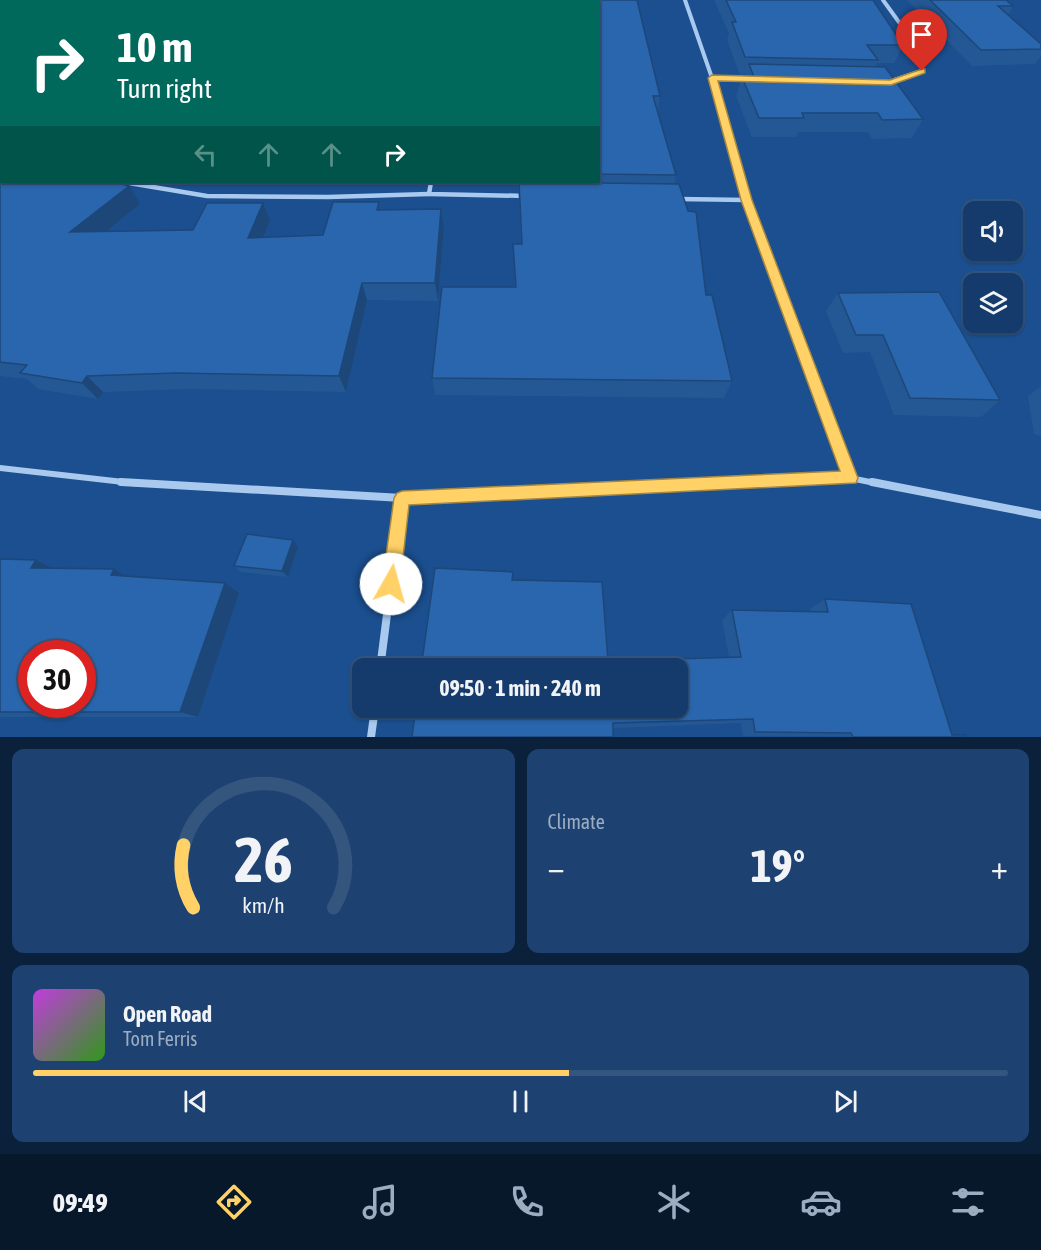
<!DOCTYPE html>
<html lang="en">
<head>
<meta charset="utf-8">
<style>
	body { margin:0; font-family:"Asap Condensed",sans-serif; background:#1d4271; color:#f1f3f6; height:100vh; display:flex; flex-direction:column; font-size:22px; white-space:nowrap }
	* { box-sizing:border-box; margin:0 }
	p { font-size:20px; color:#9dadc1 }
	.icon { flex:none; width:33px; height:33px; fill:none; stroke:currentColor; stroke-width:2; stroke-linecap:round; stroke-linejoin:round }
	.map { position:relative; height:737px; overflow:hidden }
	.panel { display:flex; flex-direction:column; gap:12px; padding:12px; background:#0b203b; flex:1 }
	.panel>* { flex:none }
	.banner { position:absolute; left:0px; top:0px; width:600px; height:183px; box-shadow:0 2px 4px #0004,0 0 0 2px #33557e; background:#00695c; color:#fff; overflow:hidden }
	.fabs { position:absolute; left:963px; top:201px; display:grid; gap:12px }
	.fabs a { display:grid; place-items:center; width:60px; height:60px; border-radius:12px; background:#143b6b; box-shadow:0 2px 4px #0004,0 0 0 2px #33557e; font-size:30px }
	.speed { position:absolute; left:18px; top:640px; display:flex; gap:12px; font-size:30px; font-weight:700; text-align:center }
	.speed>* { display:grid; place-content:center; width:78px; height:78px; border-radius:50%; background:#143b6b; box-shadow:0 2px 4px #0004,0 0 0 2px #33557e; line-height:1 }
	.speed .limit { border:9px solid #d22; background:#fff; color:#111 }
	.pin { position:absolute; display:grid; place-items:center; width:51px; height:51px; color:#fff; margin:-62px -26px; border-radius:50% 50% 50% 0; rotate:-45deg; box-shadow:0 0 6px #0007 }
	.pin .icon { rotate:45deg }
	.me { position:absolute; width:66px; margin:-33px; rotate:7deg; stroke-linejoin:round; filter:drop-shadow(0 0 4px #0008) }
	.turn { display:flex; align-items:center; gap:21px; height:126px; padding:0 18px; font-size:27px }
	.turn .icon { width:78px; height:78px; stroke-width:2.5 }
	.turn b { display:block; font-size:42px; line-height:51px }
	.lanes { display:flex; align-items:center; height:57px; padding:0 18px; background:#0003; justify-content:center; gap:30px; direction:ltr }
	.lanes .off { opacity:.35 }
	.big { font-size:45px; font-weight:700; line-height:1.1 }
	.panel .widget { flex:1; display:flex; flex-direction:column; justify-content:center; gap:9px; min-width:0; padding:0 21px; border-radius:12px; background:#1d4271 }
	.panel .dial { align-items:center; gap:0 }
	.dial svg { height:156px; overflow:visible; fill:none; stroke:#33557e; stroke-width:7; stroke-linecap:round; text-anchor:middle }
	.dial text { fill:#f1f3f6; stroke:none }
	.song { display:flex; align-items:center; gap:18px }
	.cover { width:72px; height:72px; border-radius:9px; background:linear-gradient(135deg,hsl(290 70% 55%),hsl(110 70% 35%)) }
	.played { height:6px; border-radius:3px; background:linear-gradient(90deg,#ffd166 55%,#33557e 55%) }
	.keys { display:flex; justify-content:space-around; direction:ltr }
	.heat { display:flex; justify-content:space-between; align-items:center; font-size:33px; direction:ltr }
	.panel .tiles { flex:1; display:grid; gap:12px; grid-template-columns:1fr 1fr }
	.widget:last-child { grid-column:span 2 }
	.trip { position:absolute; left:352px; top:658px; width:336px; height:60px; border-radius:12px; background:#143b6b; box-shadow:0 2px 4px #0004,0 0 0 2px #33557e; font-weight:700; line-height:60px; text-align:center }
	.tabs { display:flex; height:96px; justify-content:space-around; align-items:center; background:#08182b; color:#9dadc1 }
	.tabs .icon { width:42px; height:42px }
	.tabs .on { color:#ffd166 }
	.tabs b { font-size:27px; color:#f1f3f6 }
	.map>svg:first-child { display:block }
</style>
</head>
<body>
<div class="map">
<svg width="1041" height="737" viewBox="0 0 1041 737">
	<rect width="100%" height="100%" fill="#1b4f8f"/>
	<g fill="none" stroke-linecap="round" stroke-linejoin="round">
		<g stroke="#a9c9ee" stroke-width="4">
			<polyline points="685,0 712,78 749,79"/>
			<polyline points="883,0 922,54 922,71 888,82"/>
			<polyline points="55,2 58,0"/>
			<polyline points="712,78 726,125"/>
		</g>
		<g stroke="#a9c9ee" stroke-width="4.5">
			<polyline points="725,124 747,200 778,283"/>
			<polyline points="123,182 207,196 328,197 429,194"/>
			<polyline points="431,182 429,194 527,196"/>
			<polyline points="678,199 747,200"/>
		</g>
		<g stroke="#a9c9ee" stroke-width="6">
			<polyline points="777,282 850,478"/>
			<polyline points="0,468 141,484"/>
			<polyline points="722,484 850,478 880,484"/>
		</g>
		<g stroke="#a9c9ee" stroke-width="8">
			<polyline points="121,482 402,498 756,482"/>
			<polyline points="872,482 1041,515"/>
			<polyline points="380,669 402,498"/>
			<polyline points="371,737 375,708"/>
		</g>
	</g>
	<g fill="#245895">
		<polygon points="714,0 873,0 903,45 894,63 877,63 875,67 923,119 912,138 872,139 868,132 798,132 796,137 752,137 736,96 742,77 745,77 746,75 740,75 727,40 729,33"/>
		<polygon points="907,0 1006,0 1013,6 1008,15 1041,44 1041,56 1035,64 972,66"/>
		<polygon points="598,2 660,96 658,111 676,175 674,184 706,295 732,381 724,398 435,395 432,378 515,287 513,244 521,244 518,182 598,182"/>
		<polygon points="2,48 2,92 0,91 0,49"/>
		<polygon points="0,142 140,204 107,232 193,230 270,221 264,237 323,235 381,210 441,209 444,227 438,301 367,300 346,392 189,389 103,392 98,399 38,389 27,379 0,376"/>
		<polygon points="838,293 1000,400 981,417 894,415 870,352 843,353 826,311"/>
		<polygon points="1041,386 1041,436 1034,434 1028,396"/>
		<polygon points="298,547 288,577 241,572 234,566"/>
		<polygon points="0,559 36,560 52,568 114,569 125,576 239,593 198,717 1,717 0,718"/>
		<polygon points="513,580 608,661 729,657 722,620 732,610 811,612 810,609 825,599 952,735 965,737 743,736 741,723 613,728 421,669"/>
	</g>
	<g fill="#1d4779">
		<polygon points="0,0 14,0 11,2 2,2 2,6 0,7"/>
		<polygon points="213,0 245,0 243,2 211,2"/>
		<polygon points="349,0 359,0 358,2 348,2"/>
		<polygon points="129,186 140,204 84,250 70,232"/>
		<polygon points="263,203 270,221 256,256 248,238"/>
		<polygon points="441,209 444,227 438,301 435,283"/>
		<polygon points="362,283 367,300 346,392 339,376"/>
		<polygon points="87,376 103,392 98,399 82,383"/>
		<polygon points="293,540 298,547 288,577 282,571"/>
		<polygon points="36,560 58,571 31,568"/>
		<polygon points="114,569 132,580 111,575"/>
		<polygon points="225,583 239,593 198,717 180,712"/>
	</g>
	<g fill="#2a66ad" stroke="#1d4779" stroke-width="1.5" fill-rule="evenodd">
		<polygon points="96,0 213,0 211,2 93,2"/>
		<polygon points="293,0 349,0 348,2 292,2"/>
		<polygon points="489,0 637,0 660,96 653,96 676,175 598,174 598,2 489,2"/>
		<polygon points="726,0 873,0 903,45 867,45 878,60 745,57 732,22 736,22"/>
		<polygon points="930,0 1006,0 1013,6 998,6 1041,44 1041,49 981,50"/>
		<polygon points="2,48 2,78 0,78 0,49"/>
		<polygon points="749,64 885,67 923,119 882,120 878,113 802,113 804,118 759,118 742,77 754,77"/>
		<polygon points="2,141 2,182 115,182 129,186 70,232 193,230 207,203 263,203 248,238 323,235 333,202 379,202 377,210 441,209 435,283 362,283 339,376 176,373 87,376 82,383 20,373 27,365 0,362 0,142"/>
		<polygon points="519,182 679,184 688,211 696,212 706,295 712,295 732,381 432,378 442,287 516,287 513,244 522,244"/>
		<polygon points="939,292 1000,400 910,398 883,335 856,335 838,293"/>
		<polygon points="247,534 293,540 282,571 234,566"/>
		<path d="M0 559 36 560 31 568 114 569 111 575 225 583 180 712H0ZM32 654H82V705H32Z"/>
		<polygon points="435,568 513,572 512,580 602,582 608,661 741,657 732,610 828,612 825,599 911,604 952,735 965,735 965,737 853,737 851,733 755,732 753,719 613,723 613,737 412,737 416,708 678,708 678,669 421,669"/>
	</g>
	<polygon fill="#ffd166" stroke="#a68842" stroke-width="1.5" points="922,69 925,69 925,73 891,85 718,81 752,200 858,478 856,483 409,505 400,584 397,590 391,592 385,590 382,584 394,498 397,493 402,491 840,471 741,200 708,78 712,75 890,80"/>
</svg>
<div class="fabs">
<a><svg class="icon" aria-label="sound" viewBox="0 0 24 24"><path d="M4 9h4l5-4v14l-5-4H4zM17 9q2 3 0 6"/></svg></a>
<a><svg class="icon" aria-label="layers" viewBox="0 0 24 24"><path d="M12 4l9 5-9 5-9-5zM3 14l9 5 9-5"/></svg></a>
</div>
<div class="speed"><div class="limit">30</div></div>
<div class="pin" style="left:922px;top:71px;background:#d93025"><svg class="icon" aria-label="arrive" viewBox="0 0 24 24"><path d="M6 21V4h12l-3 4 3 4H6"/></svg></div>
<svg class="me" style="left:391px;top:584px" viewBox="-20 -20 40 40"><circle r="19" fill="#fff"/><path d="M0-13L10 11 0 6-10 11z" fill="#ffd166"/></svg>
<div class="trip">09:50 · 1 min · 240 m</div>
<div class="banner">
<div class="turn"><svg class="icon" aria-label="right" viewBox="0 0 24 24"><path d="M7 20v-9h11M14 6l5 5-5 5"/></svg><div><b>10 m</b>Turn right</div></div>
<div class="lanes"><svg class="icon off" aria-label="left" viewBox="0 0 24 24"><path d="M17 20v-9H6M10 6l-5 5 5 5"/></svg><svg class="icon off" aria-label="ahead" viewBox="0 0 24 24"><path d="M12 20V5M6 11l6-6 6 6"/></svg><svg class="icon off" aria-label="ahead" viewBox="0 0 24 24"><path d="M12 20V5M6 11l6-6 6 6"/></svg><svg class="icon" aria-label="right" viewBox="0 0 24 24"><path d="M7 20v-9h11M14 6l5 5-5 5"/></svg></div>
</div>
</div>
<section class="panel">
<div class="tiles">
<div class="widget dial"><svg viewBox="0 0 100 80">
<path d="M14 69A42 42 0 1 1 86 69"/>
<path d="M14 69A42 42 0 0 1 9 37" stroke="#ffd166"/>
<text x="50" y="56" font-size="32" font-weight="700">26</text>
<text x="50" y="72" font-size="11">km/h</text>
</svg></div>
<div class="widget"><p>Climate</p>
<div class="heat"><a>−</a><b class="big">19°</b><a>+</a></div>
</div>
<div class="widget">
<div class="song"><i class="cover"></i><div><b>Open Road</b><p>Tom Ferris</p></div></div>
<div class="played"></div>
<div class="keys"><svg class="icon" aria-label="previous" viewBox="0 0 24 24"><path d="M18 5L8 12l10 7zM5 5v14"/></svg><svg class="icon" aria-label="pause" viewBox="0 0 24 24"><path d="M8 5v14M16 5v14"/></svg><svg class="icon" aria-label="next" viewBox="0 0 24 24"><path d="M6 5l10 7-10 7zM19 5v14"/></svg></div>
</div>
</div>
</section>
<nav class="tabs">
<b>09:49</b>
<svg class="icon on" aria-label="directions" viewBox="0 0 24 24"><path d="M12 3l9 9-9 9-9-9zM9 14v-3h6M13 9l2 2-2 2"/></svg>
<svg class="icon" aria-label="music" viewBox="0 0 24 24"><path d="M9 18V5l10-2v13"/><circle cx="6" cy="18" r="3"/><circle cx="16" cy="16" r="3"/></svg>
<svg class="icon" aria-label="phone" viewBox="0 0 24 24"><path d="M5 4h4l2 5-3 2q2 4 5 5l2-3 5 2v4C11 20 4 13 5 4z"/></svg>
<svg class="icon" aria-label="climate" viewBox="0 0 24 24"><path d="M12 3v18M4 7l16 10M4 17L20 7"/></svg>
<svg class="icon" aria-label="car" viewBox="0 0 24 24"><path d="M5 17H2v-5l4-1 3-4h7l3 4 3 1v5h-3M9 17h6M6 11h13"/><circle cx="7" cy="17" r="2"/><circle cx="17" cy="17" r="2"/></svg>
<svg class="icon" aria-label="filters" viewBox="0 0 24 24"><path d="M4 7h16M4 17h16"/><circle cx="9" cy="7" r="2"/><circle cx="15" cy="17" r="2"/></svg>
</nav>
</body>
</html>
